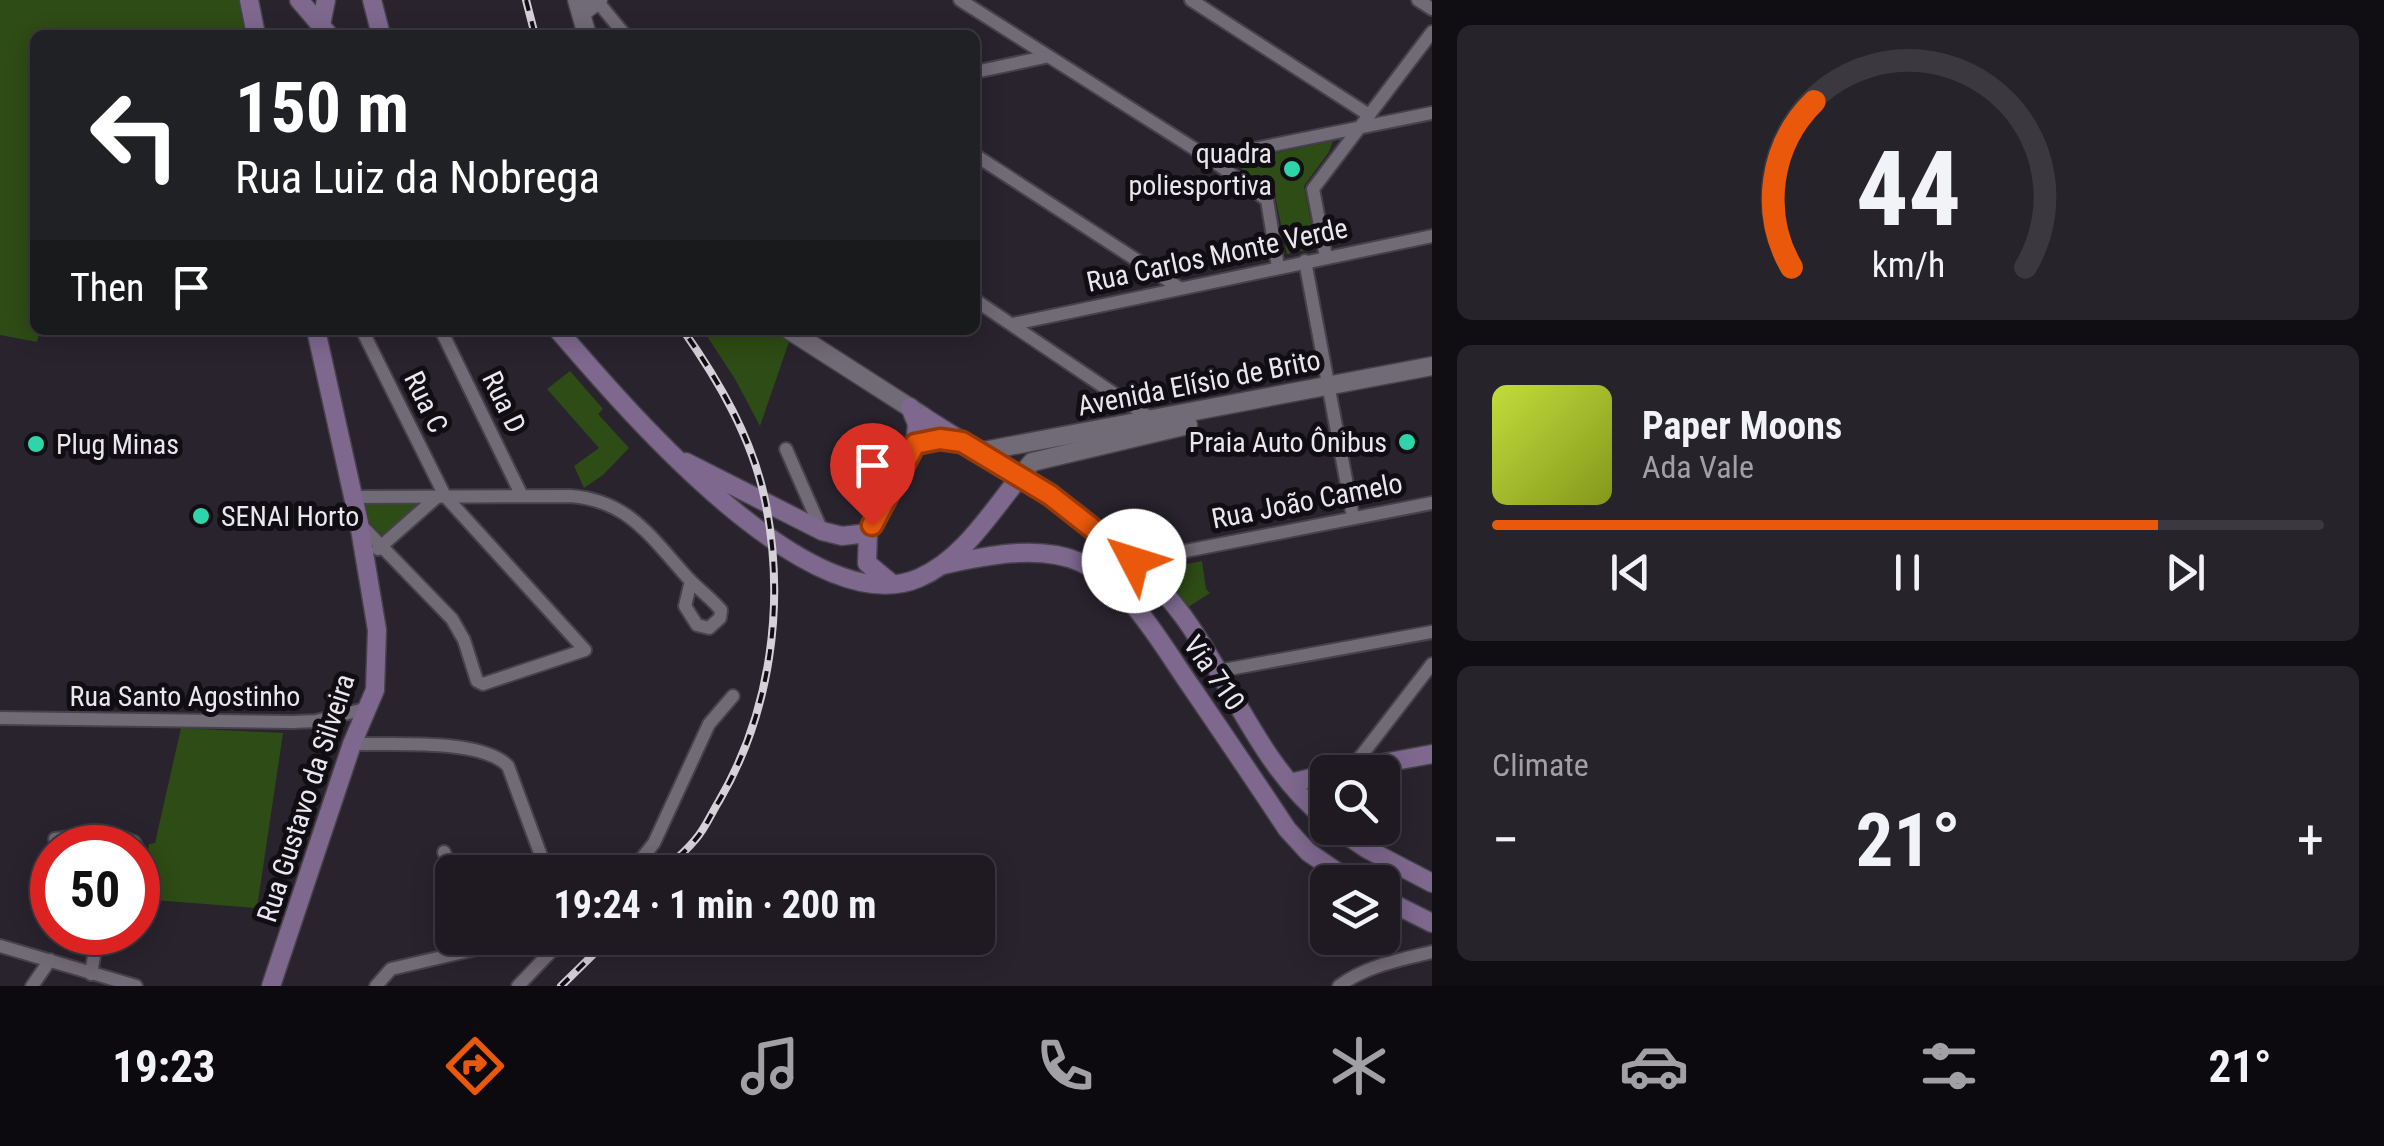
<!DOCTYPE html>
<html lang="en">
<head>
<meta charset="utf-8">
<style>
	body { margin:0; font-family:"Roboto Condensed",sans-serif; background:#27232a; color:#f1f3f6; height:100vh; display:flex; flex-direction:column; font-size:38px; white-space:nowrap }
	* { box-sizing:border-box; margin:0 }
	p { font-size:32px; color:#a1a1a5 }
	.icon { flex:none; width:55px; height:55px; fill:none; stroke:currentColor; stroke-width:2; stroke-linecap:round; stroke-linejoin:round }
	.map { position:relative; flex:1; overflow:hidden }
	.sheet { display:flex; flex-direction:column; gap:25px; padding:25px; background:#110e13; width:952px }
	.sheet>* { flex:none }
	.top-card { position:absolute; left:30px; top:30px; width:950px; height:305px; border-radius:15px; box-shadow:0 5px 25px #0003,0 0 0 2px #3c3840; background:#202124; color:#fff; overflow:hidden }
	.fabs { position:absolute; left:1310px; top:755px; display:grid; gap:20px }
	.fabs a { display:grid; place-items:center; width:90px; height:90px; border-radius:15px; background:#1f1a22; box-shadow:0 5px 25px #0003,0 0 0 2px #3c3840; font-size:50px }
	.speed { position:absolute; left:30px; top:825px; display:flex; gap:20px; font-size:50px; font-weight:700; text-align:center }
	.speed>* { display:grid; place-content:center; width:130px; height:130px; border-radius:50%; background:#1f1a22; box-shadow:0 5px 25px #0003,0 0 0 2px #3c3840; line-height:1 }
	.speed .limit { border:15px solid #d22; background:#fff; color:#111 }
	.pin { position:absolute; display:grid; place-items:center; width:85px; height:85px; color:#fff; margin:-102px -42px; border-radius:50% 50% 50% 0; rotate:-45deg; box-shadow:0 0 10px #0007 }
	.pin .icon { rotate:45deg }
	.me { position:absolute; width:110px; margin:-55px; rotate:310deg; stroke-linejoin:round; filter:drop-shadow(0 0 8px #0008) }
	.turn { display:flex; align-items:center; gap:35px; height:210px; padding:0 40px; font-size:45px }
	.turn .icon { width:130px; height:130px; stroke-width:2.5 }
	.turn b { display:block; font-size:70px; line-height:85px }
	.then { display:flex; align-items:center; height:95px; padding:0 40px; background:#0003; gap:20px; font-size:38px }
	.big { font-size:75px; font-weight:700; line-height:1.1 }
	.sheet .tile { flex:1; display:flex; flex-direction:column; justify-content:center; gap:15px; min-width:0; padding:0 35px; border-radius:15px; background:#27232a }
	.sheet .dial { align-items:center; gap:0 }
	.dial svg { height:260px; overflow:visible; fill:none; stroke:#3c3840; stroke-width:7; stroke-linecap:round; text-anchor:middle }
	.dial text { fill:#f1f3f6; stroke:none }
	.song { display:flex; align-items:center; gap:30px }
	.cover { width:120px; height:120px; border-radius:15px; background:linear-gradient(135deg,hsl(70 70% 55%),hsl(70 70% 35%)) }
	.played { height:10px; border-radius:5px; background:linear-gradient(90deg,#ea580c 80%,#3c3840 80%) }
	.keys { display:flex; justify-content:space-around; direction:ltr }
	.heat { display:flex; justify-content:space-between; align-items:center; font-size:55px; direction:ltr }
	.trip { position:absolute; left:435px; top:855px; width:560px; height:100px; border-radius:15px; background:#1f1a22; box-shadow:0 5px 25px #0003,0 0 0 2px #3c3840; font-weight:700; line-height:100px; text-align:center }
	.dock { display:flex; height:160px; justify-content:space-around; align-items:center; background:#0c0a0e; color:#a1a1a5 }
	.dock .icon { width:70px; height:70px }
	.dock .active { color:#ea580c }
	.dock b { font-size:45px; color:#f1f3f6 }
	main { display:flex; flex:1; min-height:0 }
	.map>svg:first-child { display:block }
</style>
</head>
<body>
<main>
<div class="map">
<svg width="1432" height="986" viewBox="0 0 1432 986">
	<rect width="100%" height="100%" fill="#29232e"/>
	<g fill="#2e4c15">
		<polygon points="0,0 241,0 248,35 35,35 35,330 40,330 37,342 0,335"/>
		<polygon points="1333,141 1329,152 1304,186 1316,248 1287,254 1274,191 1232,162"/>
		<polygon points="703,330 782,330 791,336 760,426 735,379"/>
		<polygon points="570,371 603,409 598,414 629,448 603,475 584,488 574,466 599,448 547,389"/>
		<polygon points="428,501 382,535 364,517 362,504"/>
		<polygon points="1202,561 1206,589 1210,593 1185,609 1157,570"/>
		<polygon points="181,728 283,733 257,908 141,899 149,844 155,843"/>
	</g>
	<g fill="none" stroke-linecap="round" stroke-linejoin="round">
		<defs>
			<g id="minor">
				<polyline points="960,0 1209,158 1267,200 1278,267"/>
				<polyline points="1191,0 1369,115"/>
				<polyline points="1418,0 1432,9"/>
				<polyline points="597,1 625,35"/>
				<polyline points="975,72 1045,57"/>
				<polyline points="975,155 1178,287"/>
				<polyline points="1209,158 1432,113"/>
				<polyline points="1326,257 1313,189 1432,32"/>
				<polyline points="1305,261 1353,517"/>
				<polyline points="975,300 1153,420"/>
				<polyline points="1013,324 1432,236"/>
				<polyline points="441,330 522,496"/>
				<polyline points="786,449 822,531"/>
				<path d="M353 497 570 496C628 500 651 537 687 577 698 589 710 597 721 610L720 618 709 628 697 625 685 606 691 581"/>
				<polyline points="359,523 452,619 464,640 477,681 483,684 585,650 445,496 362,330"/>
				<polyline points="378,549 438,496"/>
				<polyline points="1134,561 1432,503"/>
				<polyline points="1218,671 1432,632"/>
				<polyline points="0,718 293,722 316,721 369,708"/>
				<path d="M352 744C391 745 481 738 508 766L547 872"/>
				<polyline points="1351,769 1432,664"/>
				<path d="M55 839C81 835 109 831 134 842L137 848"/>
				<polyline points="444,852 452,873"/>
				<polyline points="631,872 654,843 709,724 733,696"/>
				<polyline points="0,946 136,986"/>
				<polyline points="91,974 98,932"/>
				<polyline points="32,986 50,960"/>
				<polyline points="376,986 391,969 523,938"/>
				<polyline points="518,986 564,938"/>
				<path d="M1339 986C1366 966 1399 960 1432 952"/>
			</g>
			<g id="tertiary">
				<polyline points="577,0 587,35"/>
				<polyline points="581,13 598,0"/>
				<polyline points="789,330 923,416"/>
				<polyline points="978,452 1432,366"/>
				<polyline points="1020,477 1032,462 1188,425"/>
			</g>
			<g id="secondary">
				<polyline points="249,0 256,35"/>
				<polyline points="299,0 329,35"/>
				<polyline points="372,0 381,35"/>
				<polyline points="319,35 326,0"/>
				<path d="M558 330C621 403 809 626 919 578 963 559 991 512 1020 477"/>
				<polyline points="910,407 917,424 915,444"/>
				<path d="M924 417C1015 476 1116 526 1183 616 1232 683 1261 768 1328 821"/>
				<polyline points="686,462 822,531 842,536 868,533"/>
				<path d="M943 565C984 556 1039 544 1080 562 1131 586 1161 644 1192 688 1224 735 1256 782 1287 829L1308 852 1352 882"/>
				<polyline points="891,583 867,563 868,533 915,444 939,439 956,441"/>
				<polyline points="1335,772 1432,754"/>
				<polyline points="1290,783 1328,774"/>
				<polyline points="1336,828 1367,849 1432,883"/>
				<polyline points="1382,898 1432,923"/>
				<polyline points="271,986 352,744 375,690 377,630 373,606 359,523 316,330"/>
			</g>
		</defs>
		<use href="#minor" stroke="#46414a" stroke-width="16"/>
		<use href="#tertiary" stroke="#46414a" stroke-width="21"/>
		<use href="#secondary" stroke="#46414a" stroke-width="21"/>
		<use href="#minor" stroke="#716a77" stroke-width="12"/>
		<use href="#tertiary" stroke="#716a77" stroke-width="18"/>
		<use href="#secondary" stroke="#7e688e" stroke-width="18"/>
		<defs>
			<g id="rail">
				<polyline points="526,0 535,35"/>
				<path d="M662 872C673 862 685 852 695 840 705 829 711 814 719 801 771 712 786 602 765 500 752 438 719 381 683 330"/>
				<polyline points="561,986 610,938"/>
			</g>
		</defs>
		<use href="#rail" stroke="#d6d1d9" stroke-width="8"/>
		<use href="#rail" stroke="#100e13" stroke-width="4" stroke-dasharray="11" stroke-linecap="butt"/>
	</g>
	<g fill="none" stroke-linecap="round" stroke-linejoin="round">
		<defs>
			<polyline id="route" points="872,525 915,444 940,439 962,442 1050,495 1134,561"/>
		</defs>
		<use href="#route" stroke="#983908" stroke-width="25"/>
		<use href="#route" stroke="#ea580c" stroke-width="18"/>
	</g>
	<g fill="#2fd4aa" stroke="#100e13" stroke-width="4">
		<circle cx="1292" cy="169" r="10"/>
		<circle cx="1407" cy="442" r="10"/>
		<circle cx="36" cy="444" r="10"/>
		<circle cx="201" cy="516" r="10"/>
	</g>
	<g text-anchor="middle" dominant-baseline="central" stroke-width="10" stroke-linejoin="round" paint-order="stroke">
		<g font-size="28" fill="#ebe7ee" stroke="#100e13" text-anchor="end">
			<text x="1272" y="153">quadra<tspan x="1272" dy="32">poliesportiva</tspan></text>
			<text x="1387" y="442">Praia Auto Ônibus</text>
			<text x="56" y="444" text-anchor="start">Plug Minas</text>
			<text x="221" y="516" text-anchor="start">SENAI Horto</text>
		</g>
		<g font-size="28" fill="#ebe7ee" stroke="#100e13">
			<text transform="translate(1217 255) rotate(-12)">Rua Carlos Monte Verde</text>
			<text transform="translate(1199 383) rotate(-11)">Avenida Elísio de Brito</text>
			<text transform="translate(426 402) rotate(64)">Rua C</text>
			<text transform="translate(504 402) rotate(64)">Rua D</text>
			<text transform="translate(1307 501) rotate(-11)">Rua João Camelo</text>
			<text transform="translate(1214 673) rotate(55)">Via 710</text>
			<text x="185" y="696">Rua Santo Agostinho</text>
			<text transform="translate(306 798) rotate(-72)">Rua Gustavo da Silveira</text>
		</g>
	</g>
</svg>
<div class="fabs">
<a><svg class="icon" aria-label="search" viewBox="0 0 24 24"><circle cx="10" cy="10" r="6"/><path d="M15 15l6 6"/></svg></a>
<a><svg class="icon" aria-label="layers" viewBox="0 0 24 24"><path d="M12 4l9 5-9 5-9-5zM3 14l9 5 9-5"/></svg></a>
</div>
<div class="speed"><div class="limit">50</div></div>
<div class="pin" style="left:872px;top:525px;background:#d93025"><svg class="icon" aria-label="arrive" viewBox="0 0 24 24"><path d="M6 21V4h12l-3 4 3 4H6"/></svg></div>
<svg class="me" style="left:1134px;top:561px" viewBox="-20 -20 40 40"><circle r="19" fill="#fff"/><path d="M0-13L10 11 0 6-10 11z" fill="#ea580c"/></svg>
<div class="trip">19:24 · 1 min · 200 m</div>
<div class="top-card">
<div class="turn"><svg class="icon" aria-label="left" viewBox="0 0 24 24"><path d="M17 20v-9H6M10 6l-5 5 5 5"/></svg><div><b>150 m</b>Rua Luiz da Nobrega</div></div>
<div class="then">Then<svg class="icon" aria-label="arrive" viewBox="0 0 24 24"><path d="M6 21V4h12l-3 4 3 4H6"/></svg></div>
</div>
</div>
<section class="sheet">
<div class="tile dial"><svg viewBox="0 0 100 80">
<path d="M14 69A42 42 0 1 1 86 69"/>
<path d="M14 69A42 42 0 0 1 21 18" stroke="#ea580c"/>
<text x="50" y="56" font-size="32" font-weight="700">44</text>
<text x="50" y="72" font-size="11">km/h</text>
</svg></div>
<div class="tile">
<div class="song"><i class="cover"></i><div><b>Paper Moons</b><p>Ada Vale</p></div></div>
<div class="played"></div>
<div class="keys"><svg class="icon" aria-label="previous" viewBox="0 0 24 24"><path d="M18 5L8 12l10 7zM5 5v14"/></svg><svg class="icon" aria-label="pause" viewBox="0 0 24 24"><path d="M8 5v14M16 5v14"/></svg><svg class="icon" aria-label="next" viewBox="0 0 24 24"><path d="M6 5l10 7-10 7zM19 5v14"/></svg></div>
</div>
<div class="tile"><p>Climate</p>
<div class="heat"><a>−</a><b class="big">21°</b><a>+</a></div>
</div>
</section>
</main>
<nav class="dock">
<b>19:23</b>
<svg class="icon active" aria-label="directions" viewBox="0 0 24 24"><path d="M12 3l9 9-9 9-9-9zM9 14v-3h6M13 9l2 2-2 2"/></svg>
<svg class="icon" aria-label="music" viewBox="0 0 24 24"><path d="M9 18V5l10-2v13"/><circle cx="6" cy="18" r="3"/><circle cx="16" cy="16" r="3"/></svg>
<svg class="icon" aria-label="phone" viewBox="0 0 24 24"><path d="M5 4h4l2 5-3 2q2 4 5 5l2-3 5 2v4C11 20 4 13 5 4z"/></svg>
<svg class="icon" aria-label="climate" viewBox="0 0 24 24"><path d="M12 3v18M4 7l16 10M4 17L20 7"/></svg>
<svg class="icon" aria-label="car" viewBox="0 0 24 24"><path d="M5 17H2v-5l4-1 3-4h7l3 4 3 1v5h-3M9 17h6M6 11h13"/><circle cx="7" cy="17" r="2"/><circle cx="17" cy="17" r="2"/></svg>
<svg class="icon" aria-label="filters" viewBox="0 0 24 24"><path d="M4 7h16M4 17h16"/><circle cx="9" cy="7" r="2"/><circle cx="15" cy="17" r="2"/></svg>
<b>21°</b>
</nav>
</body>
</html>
